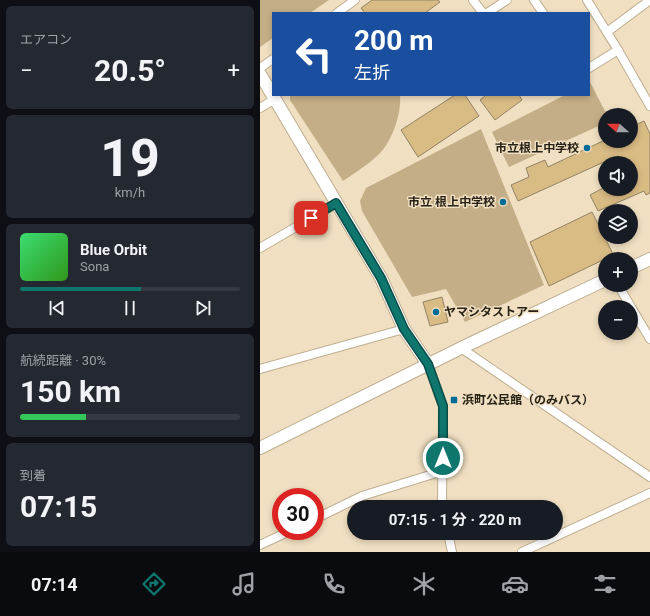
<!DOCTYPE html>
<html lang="ja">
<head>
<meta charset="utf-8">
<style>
	body { margin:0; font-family:Roboto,"Noto Sans JP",sans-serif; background:#242831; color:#f1f3f6; height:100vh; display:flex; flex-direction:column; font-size:15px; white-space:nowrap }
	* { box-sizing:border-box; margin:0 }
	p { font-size:13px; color:#9ea1a6 }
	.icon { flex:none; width:22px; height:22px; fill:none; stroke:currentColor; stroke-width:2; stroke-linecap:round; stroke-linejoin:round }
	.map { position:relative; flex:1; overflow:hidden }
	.sheet { display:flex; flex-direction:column; gap:6px; padding:6px; background:#0d0f14; width:260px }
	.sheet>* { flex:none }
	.hud { position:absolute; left:12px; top:12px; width:318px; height:84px; border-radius:0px; box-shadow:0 2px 6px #0003; background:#1a4fa0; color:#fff; overflow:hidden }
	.needle { width:26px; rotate:291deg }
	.buttons { position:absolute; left:338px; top:108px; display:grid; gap:8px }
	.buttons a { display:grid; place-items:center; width:40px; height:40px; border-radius:50%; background:#171b24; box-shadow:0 2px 6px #0003; font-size:20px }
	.speed { position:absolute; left:12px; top:488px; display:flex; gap:8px; font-size:20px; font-weight:700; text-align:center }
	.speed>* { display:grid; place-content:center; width:52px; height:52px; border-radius:50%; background:#171b24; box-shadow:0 2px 6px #0003; line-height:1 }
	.speed .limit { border:6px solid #d22; background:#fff; color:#111 }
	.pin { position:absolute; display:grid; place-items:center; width:34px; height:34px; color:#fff; margin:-17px; border-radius:8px; box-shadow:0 2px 6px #0006 }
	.me { position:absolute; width:44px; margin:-22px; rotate:0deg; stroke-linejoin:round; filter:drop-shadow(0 0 3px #0008) }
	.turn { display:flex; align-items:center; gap:14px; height:84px; padding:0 16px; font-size:18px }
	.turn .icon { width:52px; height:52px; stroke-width:2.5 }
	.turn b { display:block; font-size:28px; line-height:34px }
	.big { font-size:30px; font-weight:700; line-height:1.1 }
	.sheet .tile { flex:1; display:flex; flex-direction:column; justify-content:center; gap:6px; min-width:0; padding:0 14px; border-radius:6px; background:#242831 }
	.sheet .dial { align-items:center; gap:0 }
	.dial b { font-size:52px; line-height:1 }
	.song { display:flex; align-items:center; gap:12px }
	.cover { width:48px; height:48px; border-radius:6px; background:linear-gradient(135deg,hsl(140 70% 55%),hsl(110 70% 35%)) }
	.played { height:4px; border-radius:2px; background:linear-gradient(90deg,#0f766e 55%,#363941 55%) }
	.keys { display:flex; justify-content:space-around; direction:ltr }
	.heat { display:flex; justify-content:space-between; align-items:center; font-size:22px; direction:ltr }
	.charge { height:6px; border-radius:3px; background:linear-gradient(90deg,#34c759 30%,#363941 0) }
	.trip { position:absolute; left:87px; top:500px; width:216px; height:40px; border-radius:20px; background:#171b24; box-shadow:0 2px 6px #0003; font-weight:700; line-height:40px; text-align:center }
	.tabs { display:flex; height:64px; justify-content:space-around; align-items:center; background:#090b0e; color:#9ea1a6 }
	.tabs .icon { width:28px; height:28px }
	.tabs .on { color:#0f766e }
	.tabs b { font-size:18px; color:#f1f3f6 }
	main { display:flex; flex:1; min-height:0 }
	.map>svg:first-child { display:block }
</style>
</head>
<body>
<main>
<section class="sheet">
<div class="tile"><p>エアコン</p>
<div class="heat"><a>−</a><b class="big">20.5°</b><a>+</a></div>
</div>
<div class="tile dial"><b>19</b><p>km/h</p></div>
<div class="tile">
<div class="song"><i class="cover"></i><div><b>Blue Orbit</b><p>Sona</p></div></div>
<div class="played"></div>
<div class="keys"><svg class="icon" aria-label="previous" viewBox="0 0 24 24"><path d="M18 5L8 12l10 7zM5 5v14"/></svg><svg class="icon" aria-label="pause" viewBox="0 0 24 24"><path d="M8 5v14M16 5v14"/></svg><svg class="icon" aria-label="next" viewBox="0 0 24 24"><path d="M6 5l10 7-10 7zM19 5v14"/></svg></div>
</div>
<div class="tile"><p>航続距離 · 30%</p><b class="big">150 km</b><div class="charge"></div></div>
<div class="tile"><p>到着</p><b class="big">07:15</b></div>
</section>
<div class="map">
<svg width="390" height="552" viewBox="0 0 390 552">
	<rect width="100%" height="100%" fill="#f0dfc1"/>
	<g fill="#c3ae87">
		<polygon points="0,0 69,0 50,13 13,13 13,38 0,47"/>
		<polygon points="330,82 347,115 345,115 345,123 249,167 232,132 305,95 329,95 329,83"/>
		<path d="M30 95H140C142 114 131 145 116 157 106 166 94 173 83 181L30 100Z"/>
		<polygon points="221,129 284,285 205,322 186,289 152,297 102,211 100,201 106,188"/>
	</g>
	<g fill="#d9bb84" stroke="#928367">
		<polygon points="112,0 178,0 180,2 165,13 105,13 101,8"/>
		<polygon points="195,95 205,95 219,116 158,157 141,130"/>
		<polygon points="226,95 259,95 262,100 235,120 220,100"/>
		<polygon points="384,121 390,134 390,193 386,195 384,191 338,211 330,195 345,187 345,189 371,189 371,163 357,163 355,157 258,201 251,185 269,177 266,168 285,160 288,167 345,140 371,141 371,127"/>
		<polygon points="332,212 354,256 345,259 289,286 270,242"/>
		<polygon points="182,297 188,322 170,326 163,302"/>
	</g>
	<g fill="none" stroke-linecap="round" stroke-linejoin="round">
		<defs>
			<g id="street">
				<polyline points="213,0 223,13"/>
				<polyline points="274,0 283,13"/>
				<polyline points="327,0 358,50"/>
				<polyline points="77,13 95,0"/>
				<polyline points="227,13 247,0"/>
				<polyline points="347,32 390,0"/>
				<polyline points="0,68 13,59"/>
				<polyline points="329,68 358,50 390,106"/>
				<polyline points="0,108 15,99"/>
				<polyline points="0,248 77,203"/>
				<polyline points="358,285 390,339"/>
				<polyline points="201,348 390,477"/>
				<polyline points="168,364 183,406 182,499 184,507"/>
				<polyline points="0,369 144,329"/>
				<polyline points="55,519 102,496 183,471"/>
				<polyline points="188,533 192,552"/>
				<polyline points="0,545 30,531"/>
				<polyline points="262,552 390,493"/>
			</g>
			<g id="secondary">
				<polyline points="0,74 121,278 144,329 168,364"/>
				<polyline points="371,268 390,259"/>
				<polyline points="0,448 201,348 345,280"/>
			</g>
		</defs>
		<use href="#street" stroke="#beae91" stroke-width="10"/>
		<use href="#secondary" stroke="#beae91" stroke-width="14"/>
		<use href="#street" stroke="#fff" stroke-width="8"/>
		<use href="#secondary" stroke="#fff" stroke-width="12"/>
	</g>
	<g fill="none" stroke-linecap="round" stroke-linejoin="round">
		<defs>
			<polyline id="route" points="51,218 76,203 121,278 144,329 168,364 183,406 183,458"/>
		</defs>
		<use href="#route" stroke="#0a4d48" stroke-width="10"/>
		<use href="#route" stroke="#0f766e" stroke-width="7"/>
	</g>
	<g fill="#006b97" stroke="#f0dfc1" stroke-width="1.5">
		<circle cx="327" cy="148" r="4"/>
		<circle cx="243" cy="202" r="4"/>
		<circle cx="176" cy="312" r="4"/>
		<rect x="190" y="396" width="8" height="8" rx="2"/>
	</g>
	<g text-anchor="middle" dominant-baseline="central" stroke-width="3" stroke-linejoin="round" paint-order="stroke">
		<g font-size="12" font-weight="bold" fill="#272116" stroke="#f0dfc1" text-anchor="end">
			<text x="319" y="148">市立根上中学校</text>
			<text x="235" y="202">市立 根上中学校</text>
			<text x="184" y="312" text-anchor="start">ヤマシタストアー</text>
			<text x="202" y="400" text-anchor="start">浜町公民館（のみバス）</text>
		</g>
	</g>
</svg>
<div class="buttons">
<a><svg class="needle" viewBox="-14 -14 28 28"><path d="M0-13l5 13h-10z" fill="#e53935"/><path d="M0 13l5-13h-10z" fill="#9ea1a6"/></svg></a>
<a><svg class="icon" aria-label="sound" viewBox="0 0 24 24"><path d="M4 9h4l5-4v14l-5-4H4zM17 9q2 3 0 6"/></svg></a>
<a><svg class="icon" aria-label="layers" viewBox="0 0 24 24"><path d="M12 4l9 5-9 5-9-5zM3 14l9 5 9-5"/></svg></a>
<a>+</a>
<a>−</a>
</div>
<div class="speed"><div class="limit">30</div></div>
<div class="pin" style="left:51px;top:218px;background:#d93025"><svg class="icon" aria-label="arrive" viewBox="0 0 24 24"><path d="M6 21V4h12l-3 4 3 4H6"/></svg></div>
<svg class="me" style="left:183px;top:458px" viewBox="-20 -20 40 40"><circle r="17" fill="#0f766e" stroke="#fff" stroke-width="3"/><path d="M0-11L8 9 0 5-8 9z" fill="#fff"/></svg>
<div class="trip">07:15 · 1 分 · 220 m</div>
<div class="hud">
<div class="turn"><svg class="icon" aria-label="left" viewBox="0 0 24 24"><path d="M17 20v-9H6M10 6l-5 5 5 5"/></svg><div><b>200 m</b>左折</div></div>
</div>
</div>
</main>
<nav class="tabs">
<b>07:14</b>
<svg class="icon on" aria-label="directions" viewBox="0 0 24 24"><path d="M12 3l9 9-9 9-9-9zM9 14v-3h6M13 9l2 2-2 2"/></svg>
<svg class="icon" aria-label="music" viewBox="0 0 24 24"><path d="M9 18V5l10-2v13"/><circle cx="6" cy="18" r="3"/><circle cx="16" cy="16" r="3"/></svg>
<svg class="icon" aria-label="phone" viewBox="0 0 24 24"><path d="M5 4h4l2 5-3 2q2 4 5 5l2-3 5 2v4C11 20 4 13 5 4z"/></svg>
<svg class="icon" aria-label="climate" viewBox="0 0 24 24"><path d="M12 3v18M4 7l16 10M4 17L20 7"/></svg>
<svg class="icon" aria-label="car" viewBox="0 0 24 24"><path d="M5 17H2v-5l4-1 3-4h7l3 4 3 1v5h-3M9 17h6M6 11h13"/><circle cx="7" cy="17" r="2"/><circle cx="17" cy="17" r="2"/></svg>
<svg class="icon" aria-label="filters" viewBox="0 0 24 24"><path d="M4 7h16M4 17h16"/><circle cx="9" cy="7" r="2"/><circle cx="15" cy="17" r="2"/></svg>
</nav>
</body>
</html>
